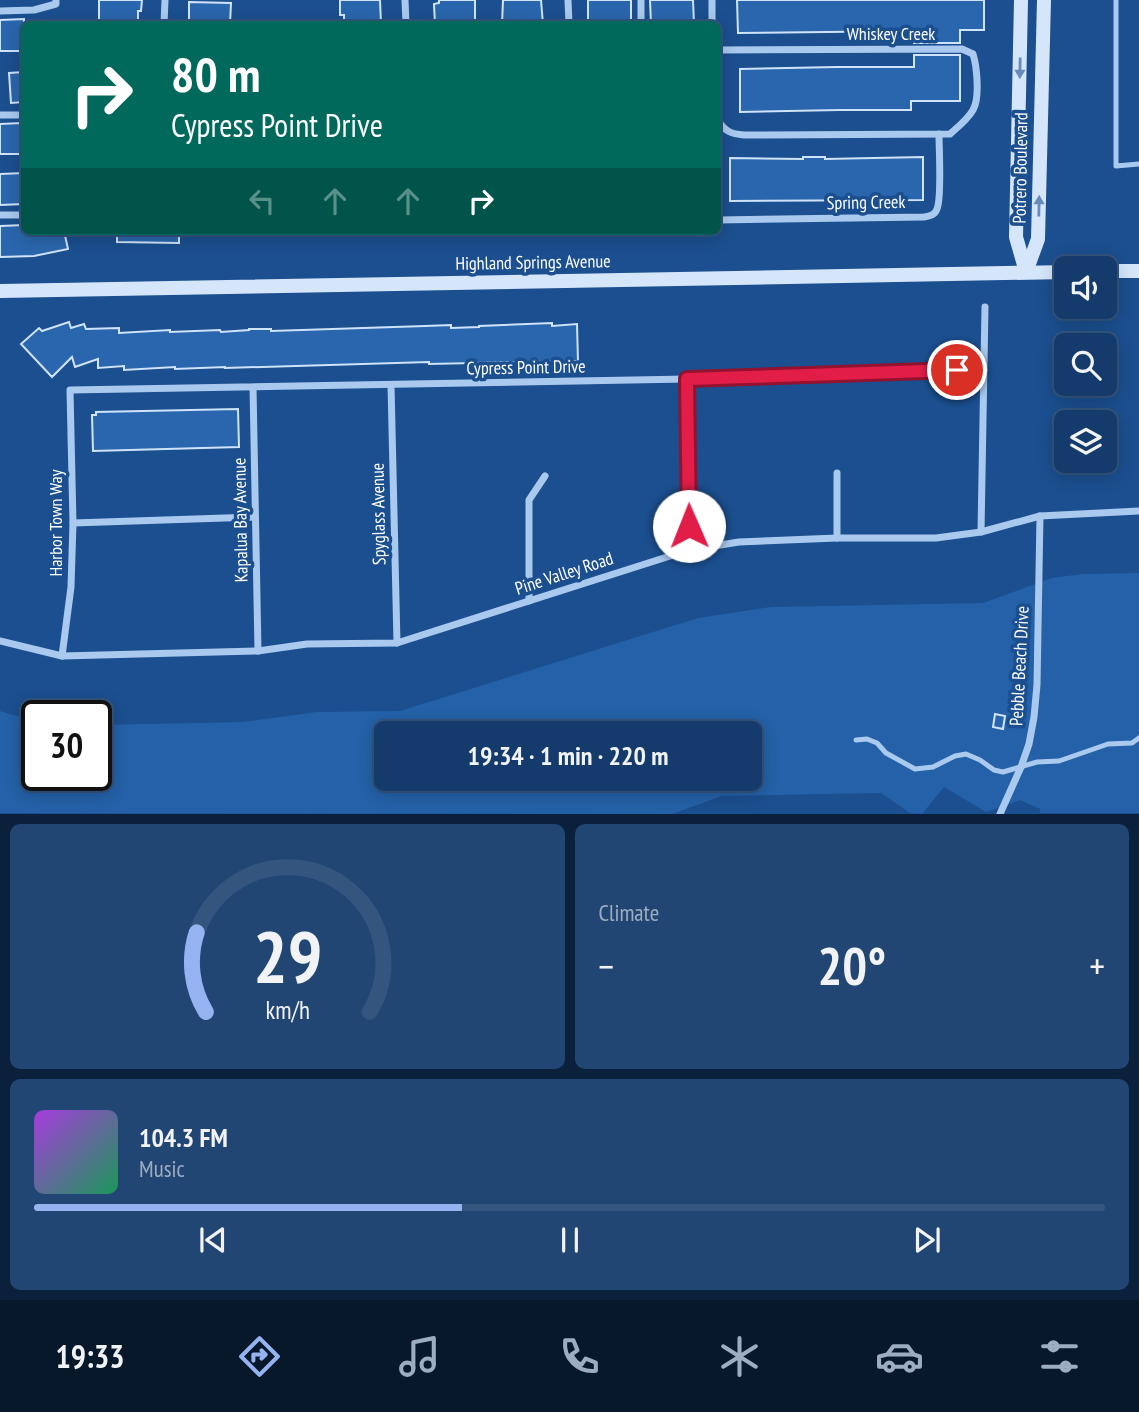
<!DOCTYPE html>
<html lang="en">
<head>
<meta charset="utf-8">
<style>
	body { margin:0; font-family:"PT Sans Narrow",sans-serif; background:#214673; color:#f1f3f6; height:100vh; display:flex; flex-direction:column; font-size:26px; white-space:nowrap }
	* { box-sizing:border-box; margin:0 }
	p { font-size:23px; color:#9dadc1 }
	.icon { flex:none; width:38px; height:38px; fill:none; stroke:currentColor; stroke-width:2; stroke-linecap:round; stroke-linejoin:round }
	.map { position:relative; height:814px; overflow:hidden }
	.details { display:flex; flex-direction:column; gap:10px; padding:10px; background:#0b203b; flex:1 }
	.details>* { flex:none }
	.guide { position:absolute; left:21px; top:21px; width:700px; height:214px; border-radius:10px; box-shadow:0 4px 18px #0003,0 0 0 2px #33557e; background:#00695c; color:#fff; overflow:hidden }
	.fabs { position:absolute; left:1054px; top:256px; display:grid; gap:14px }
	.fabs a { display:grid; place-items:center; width:63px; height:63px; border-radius:10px; background:#143b6b; box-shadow:0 4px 18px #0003,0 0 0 2px #33557e; font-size:35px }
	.speed { position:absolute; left:21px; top:700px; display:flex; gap:14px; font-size:35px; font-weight:700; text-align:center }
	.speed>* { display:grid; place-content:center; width:91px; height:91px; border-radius:50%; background:#143b6b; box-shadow:0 4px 18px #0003,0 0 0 2px #33557e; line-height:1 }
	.speed .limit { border:4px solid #111; border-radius:10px; background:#fff; color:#111 }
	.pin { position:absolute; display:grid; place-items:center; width:60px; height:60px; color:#fff; margin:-30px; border:4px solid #fff; border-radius:50%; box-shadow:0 2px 7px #0007 }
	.me { position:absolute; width:77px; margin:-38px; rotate:359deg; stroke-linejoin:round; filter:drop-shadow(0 0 5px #0008) }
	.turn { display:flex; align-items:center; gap:24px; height:147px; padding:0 35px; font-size:32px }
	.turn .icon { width:91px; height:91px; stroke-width:2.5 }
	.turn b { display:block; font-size:49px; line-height:60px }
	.lanes { display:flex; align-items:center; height:66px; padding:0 35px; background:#0003; justify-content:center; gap:35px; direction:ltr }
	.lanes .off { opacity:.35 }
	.big { font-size:52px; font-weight:800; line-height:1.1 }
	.details .widget { flex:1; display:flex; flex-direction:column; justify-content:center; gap:10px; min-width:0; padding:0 24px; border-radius:10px; background:#214673 }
	.details .dial { align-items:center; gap:0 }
	.dial svg { height:182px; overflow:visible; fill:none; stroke:#33557e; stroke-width:7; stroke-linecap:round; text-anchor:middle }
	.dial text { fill:#f1f3f6; stroke:none }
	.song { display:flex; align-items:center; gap:21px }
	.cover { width:84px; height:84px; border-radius:10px; background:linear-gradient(135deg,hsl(280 70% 55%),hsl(150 70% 35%)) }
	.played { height:7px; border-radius:4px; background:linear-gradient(90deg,#95b2f1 40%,#33557e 40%) }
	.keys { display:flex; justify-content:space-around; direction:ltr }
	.heat { display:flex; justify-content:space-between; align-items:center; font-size:38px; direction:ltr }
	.details .tiles { flex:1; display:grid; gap:10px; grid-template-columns:1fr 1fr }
	.widget:last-child { grid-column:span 2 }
	.trip { position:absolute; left:374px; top:721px; width:388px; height:70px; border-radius:10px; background:#143b6b; box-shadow:0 4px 18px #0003,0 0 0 2px #33557e; font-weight:800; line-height:70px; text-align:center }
	.menu { display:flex; height:112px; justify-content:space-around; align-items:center; background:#08182b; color:#9dadc1 }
	.menu .icon { width:49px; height:49px }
	.menu .selected { color:#95b2f1 }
	.menu b { font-size:32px; color:#f1f3f6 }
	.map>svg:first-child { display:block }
</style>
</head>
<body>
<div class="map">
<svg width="1139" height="814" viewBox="0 0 1139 814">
	<rect width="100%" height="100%" fill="#1b4f8f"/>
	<path fill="#2461a8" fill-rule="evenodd" d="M1139 573V813H1040V809L1020 800 986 812 944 787 922 814 910 813 881 793 722 796 672 814 0 813V711L37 722V775H96V725L243 722 317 712 400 711 698 618 771 607 983 603 1052 578 1082 574ZM387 733H751V779H387Z"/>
	<g fill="#2a66ad" stroke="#cfe3fa" stroke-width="2">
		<polygon points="99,0 142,0 141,11 138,11 138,24 99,23"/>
		<polygon points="340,0 380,0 381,24 344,24 344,15 340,15"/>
		<polygon points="439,0 475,0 475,24 435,24 434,4 439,3"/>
		<polygon points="503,0 541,0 543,24 502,24"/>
		<rect x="588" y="0" width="43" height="24"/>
		<polygon points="650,0 693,0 694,24 651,24"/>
		<polygon points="737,0 984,0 984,30 960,30 960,43 914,43 913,31 738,33"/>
		<polygon points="189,2 231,3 230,24 189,24"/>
		<polygon points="24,19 24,51 0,51 0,20"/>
		<polygon points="914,55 960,55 960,101 911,101 911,110 840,110 740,112 740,69 836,67 914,67"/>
		<polygon points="24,72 24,102 11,103 9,73"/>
		<polygon points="21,123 21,154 0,154 0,124"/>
		<polygon points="803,157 825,157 825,159 923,157 923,200 730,201 730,158 803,159"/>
		<polygon points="24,173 24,204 0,205 0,174"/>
		<polygon points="24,225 24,231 64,231 68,249 34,256 0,257 0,226"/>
		<polygon points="117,231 179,231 179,243 117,242"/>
		<polygon points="69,322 71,328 84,324 86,329 119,328 119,333 170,330 170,332 220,330 221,332 249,330 249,329 271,329 271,331 425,326 451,325 451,328 479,327 479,326 552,323 552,326 577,324 578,361 429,364 429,362 225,368 225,367 175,369 175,367 124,370 124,366 98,368 98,359 75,367 72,357 52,377 21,344 39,328 42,331"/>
		<polygon points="238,409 239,447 93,451 92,415 96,415 96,412"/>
		<polygon points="995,714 1005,716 1003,729 993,727"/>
	</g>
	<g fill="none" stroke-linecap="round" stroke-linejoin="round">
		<g stroke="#a9c9ee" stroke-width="5">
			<polyline points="1116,0 1116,166 1139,164"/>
			<polyline points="856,740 867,739 877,743 886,753 915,769 933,767 955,756 966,754 980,760 994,770 1003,772 1037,762 1059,761 1108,744 1132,743 1139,738"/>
		</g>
		<g stroke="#a9c9ee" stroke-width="7">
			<polyline points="405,0 406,24"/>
			<polyline points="568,0 569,24"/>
			<polyline points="641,0 641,24"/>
			<polyline points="712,0 712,24"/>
			<polyline points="0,11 34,10 56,4 56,0"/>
			<polyline points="164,24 165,0"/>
			<path d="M718 50 962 49 973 54C977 67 980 98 973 110 968 119 958 127 950 134L744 135C731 134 724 131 718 120"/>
			<polyline points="0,115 24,115"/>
			<polyline points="0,215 24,215"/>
			<path d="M718 220 924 217C930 216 935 215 937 209 942 197 939 150 939 134"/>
			<polyline points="687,379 689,550"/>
			<polyline points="391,385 397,643"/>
			<polyline points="253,387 258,651"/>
			<polyline points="837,473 837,538"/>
			<polyline points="73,523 255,517"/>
			<polyline points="981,532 985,307"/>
			<polyline points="529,601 529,500 545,476"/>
			<polyline points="0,641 62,656 258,651 307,644 397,643 689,550 739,542 837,538 936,538 981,532 1040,516 1139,511"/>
			<polyline points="62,656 71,587 73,523 70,390 687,379 984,370"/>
			<polyline points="1000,814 1021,767 1029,744 1034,717 1037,685 1040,516"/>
		</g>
		<g stroke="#d6e6fa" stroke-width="14">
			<polyline points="1021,0 1016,237 1026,272"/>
			<polyline points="1104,271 1139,271"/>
			<polyline points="1026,272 1038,239 1044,0"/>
			<polyline points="0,291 1066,272"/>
		</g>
	</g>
	<defs><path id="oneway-solid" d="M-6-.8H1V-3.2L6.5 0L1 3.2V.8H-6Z" transform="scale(1.75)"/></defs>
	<g fill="#668bba">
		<use href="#oneway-solid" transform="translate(1020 68) rotate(91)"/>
		<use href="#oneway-solid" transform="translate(1039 206) rotate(-89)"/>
	</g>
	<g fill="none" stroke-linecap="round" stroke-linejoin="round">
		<defs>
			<polyline id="route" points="689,526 687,379 957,370"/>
		</defs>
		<use href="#route" stroke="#92132f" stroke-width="18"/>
		<use href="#route" stroke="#e11d48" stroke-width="12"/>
	</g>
	<g text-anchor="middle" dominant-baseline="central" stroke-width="7" stroke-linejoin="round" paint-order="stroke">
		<g font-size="18" fill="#fff" stroke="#1b4f8f">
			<text x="891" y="33">Whiskey Creek</text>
			<text transform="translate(1020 168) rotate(-89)">Potrero Boulevard</text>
			<text transform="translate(866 202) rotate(-1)">Spring Creek</text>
			<text transform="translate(533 262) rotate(-1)">Highland Springs Avenue</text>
			<text transform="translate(526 367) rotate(-1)">Cypress Point Drive</text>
			<text transform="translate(378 514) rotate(-91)">Spyglass Avenue</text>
			<text transform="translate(240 520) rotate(-91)">Kapalua Bay Avenue</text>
			<text transform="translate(55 523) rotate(-90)">Harbor Town Way</text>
			<text transform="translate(564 573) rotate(-18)">Pine Valley Road</text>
			<text transform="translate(1019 666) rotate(-87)">Pebble Beach Drive</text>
		</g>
	</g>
</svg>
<div class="fabs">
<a><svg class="icon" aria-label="sound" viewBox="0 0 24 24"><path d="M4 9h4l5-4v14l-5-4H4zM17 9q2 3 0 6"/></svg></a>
<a><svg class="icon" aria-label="search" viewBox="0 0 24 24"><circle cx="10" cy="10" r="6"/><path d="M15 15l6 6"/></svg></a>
<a><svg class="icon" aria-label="layers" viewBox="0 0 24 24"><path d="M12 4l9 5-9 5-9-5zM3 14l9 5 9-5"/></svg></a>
</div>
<div class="speed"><div class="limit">30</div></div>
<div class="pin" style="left:957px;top:370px;background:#d93025"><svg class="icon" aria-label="arrive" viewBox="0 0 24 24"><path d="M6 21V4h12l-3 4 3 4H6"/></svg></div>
<svg class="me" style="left:689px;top:526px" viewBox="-20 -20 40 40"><circle r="19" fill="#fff"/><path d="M0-13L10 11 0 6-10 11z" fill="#e11d48"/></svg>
<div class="trip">19:34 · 1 min · 220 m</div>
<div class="guide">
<div class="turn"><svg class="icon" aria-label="right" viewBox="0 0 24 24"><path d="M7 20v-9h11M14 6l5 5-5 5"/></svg><div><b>80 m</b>Cypress Point Drive</div></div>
<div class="lanes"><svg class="icon off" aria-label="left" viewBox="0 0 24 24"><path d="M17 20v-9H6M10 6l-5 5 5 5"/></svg><svg class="icon off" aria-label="ahead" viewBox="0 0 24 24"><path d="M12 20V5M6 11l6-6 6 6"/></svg><svg class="icon off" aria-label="ahead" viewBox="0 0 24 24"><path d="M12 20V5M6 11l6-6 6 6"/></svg><svg class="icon" aria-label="right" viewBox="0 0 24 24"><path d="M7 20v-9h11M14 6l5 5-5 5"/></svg></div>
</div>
</div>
<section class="details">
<div class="tiles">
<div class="widget dial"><svg viewBox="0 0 100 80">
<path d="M14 69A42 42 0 1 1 86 69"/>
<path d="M14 69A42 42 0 0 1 10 34" stroke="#95b2f1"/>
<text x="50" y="56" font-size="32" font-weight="700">29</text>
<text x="50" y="72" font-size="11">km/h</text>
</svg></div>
<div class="widget"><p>Climate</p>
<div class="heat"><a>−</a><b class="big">20°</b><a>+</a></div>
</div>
<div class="widget">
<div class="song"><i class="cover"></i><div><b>104.3 FM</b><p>Music</p></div></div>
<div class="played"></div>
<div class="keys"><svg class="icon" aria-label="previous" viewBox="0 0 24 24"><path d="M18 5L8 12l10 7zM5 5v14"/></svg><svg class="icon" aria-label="pause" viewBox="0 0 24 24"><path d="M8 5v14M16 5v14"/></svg><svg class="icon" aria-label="next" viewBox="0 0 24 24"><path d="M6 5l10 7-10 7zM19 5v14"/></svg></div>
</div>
</div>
</section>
<nav class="menu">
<b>19:33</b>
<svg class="icon selected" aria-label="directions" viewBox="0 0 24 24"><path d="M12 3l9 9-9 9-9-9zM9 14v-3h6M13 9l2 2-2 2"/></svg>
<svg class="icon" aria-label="music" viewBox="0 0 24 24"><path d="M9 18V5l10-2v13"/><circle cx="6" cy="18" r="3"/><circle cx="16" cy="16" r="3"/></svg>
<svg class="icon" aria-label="phone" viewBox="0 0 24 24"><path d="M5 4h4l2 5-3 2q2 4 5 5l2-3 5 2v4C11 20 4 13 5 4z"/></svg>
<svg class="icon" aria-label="climate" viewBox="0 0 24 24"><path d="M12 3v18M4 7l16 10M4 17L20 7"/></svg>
<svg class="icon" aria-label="car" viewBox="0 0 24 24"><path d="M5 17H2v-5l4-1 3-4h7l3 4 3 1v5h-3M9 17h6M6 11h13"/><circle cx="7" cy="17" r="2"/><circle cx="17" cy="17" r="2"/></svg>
<svg class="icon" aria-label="filters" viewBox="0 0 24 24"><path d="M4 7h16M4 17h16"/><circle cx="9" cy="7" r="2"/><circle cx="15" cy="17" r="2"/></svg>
</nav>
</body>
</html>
